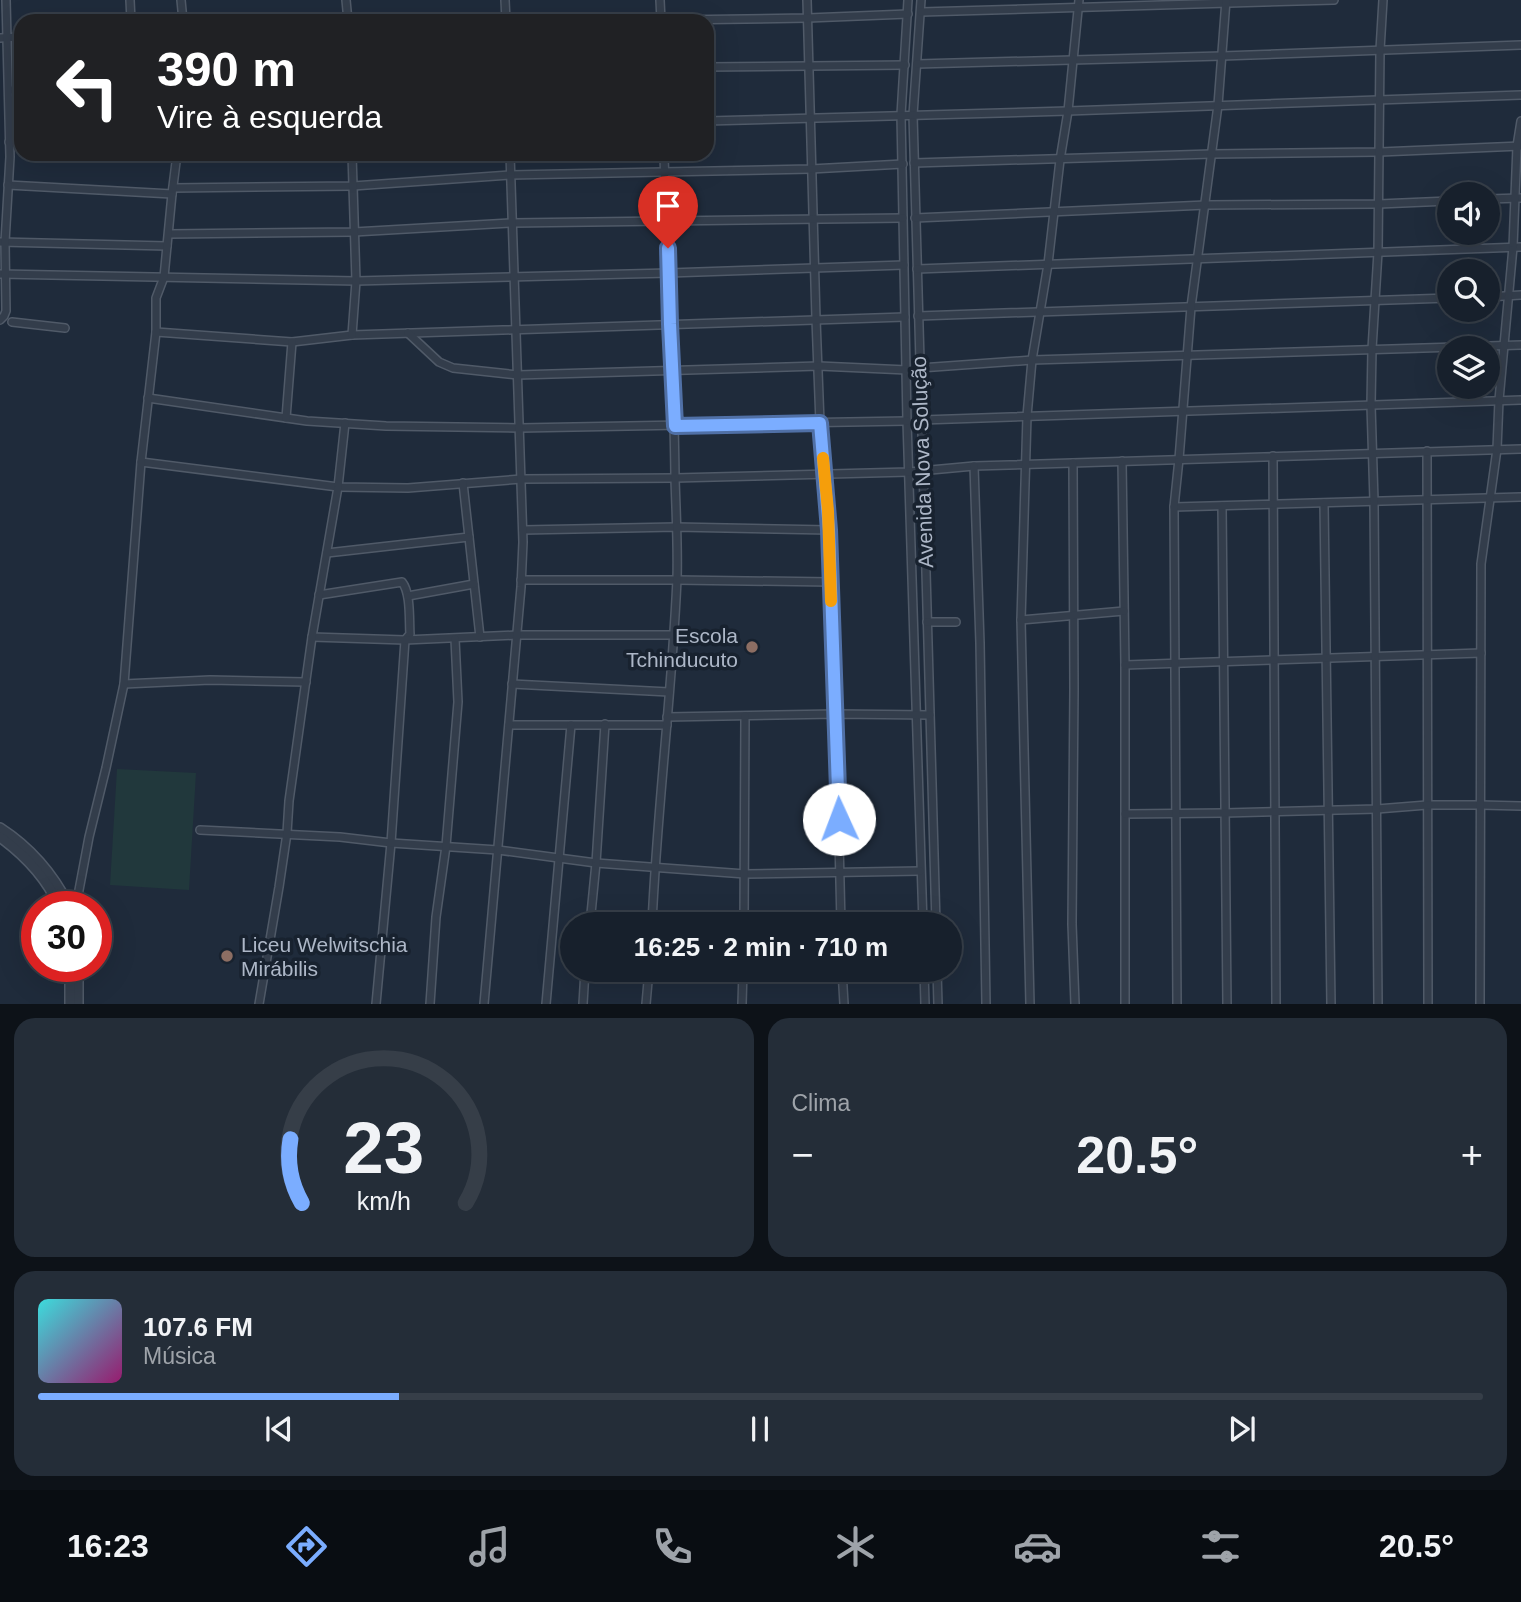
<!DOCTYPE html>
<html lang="pt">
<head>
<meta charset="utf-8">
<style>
	body { margin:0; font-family:Arial,sans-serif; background:#242d38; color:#f1f3f6; height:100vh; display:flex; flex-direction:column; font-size:26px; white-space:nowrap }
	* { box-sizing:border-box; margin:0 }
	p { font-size:23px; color:#9ea3a9 }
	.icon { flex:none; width:38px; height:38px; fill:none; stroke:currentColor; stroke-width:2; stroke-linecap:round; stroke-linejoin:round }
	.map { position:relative; height:1004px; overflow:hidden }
	.panel { display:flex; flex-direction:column; gap:14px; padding:14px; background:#0d1218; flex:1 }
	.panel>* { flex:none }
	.hud { position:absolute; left:14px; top:14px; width:700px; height:147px; border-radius:21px; box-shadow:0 7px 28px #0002,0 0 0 2px #363e48; background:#202124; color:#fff; overflow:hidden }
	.fabs { position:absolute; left:1437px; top:182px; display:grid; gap:14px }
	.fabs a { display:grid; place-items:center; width:63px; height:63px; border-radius:50%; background:#17202c; box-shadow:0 7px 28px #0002,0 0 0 2px #363e48; font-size:35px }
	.speed { position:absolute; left:21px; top:891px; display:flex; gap:14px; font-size:35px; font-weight:700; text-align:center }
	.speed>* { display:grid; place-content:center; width:91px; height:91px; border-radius:50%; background:#17202c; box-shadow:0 7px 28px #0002,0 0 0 2px #363e48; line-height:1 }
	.speed .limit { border:10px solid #d22; background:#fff; color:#111 }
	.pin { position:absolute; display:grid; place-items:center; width:60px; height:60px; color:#fff; margin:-72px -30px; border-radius:50% 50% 50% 0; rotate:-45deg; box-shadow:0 0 7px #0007 }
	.pin .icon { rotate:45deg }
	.me { position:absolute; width:77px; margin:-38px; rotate:358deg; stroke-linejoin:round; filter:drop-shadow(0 0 5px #0008) }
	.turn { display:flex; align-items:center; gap:24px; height:147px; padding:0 28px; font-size:32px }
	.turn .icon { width:91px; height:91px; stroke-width:2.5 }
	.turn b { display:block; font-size:49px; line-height:60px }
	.big { font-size:52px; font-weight:600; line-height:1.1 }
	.panel .card { flex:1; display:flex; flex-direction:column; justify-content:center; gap:10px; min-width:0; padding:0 24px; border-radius:21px; background:#242d38 }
	.panel .dial { align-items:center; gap:0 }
	.dial svg { height:182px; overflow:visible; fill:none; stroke:#363e48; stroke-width:7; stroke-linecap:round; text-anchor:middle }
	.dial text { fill:#f1f3f6; stroke:none }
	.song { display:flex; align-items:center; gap:21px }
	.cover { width:84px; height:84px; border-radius:10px; background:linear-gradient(135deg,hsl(180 70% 55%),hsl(320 70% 35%)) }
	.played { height:7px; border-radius:4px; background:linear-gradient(90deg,#7badff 25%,#363e48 25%) }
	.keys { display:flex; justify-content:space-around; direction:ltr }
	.heat { display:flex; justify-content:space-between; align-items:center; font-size:38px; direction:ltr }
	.panel .tiles { flex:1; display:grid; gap:14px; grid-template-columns:1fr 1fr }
	.card:last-child { grid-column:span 2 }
	.trip { position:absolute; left:560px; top:912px; width:402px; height:70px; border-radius:35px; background:#17202c; box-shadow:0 7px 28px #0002,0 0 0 2px #363e48; font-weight:600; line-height:70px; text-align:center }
	.tabs { display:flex; height:112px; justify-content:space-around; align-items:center; background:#090d12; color:#9ea3a9 }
	.tabs .icon { width:49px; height:49px }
	.tabs .active { color:#7badff }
	.tabs b { font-size:32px; color:#f1f3f6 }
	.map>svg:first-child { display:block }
</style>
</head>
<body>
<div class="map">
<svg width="1521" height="1004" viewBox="0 0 1521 1004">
	<rect width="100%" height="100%" fill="#1f2b3b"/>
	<polygon fill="#21383c" points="117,769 196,773 189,890 110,885"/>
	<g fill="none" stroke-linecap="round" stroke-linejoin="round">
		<defs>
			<g id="minor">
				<polyline points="130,0 131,21"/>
				<polyline points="181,0 183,21"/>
				<polyline points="346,0 348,21"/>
				<polyline points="505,0 506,21"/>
				<polyline points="660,0 661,21"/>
				<polyline points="807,0 816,319 820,423 829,530 836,714 841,924"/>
				<polyline points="908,0 901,115 907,421 923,924"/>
				<polyline points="921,0 913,115 936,924"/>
				<polyline points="921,12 1334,0"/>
				<polyline points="601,21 808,18 908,14"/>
				<polyline points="0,38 21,37"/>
				<polyline points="917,64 1222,56 1521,45"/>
				<polyline points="707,67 905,65"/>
				<polyline points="9,90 21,90"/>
				<polyline points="707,121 1068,111 1521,95"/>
				<polyline points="9,142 21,142"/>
				<polyline points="914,163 1212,154 1380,152 1521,146"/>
				<polyline points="8,185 172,194"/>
				<polyline points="173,188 353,186 510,175 811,169 903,164"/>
				<polyline points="1488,199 1521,198"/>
				<polyline points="915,218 1206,205 1379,204 1449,201"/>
				<polyline points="169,234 354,232 512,223 903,218"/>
				<polyline points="0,242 167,246"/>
				<polyline points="917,269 1521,247"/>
				<polyline points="0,274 356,281 669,273 904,265"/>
				<polyline points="1488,297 1521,295"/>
				<polyline points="918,316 1449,298"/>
				<polyline points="0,320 4,316 6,311 5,242 10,157 6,0"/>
				<polyline points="12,322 65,328"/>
				<polyline points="156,332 292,342 352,335 905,317"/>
				<polyline points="408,333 439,362 453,368 518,375 819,366 907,370"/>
				<polyline points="352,335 356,281 352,154"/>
				<polyline points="920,368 1032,360 1521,345"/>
				<polyline points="148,398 307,421 386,426 520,428 907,421"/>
				<polyline points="286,418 292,342"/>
				<polyline points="922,420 1521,400"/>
				<polyline points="1427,451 1428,1004"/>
				<polyline points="1273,456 1276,1004"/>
				<polyline points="1122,461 1125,665 1125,1004"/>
				<polyline points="141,462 338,487 408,488 522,479 675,478 909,472 974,466 1521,449"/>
				<polyline points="1073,463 1074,689 1072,924 1075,1004"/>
				<polyline points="974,466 980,643 986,1004"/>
				<polyline points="463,483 480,637"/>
				<polyline points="1324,503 1331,1004"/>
				<polyline points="1222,506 1227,1004"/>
				<polyline points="1174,507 1521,497"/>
				<polyline points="523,530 676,527 829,530"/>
				<polyline points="327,553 469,537"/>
				<polyline points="521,580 677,580 831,582"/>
				<path d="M319 595 402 582C411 593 409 620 410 634L405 640 391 843 376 1004"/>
				<polyline points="408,596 474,584"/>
				<polyline points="1021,620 1124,611"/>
				<polyline points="927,622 956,622"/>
				<polyline points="312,637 405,640 517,635 673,635"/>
				<polyline points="1125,665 1481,653"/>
				<polyline points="124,684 210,680 306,682"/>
				<polyline points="512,684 669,692"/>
				<polyline points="667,717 836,714 930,715"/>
				<polyline points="509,725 667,725"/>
				<polyline points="1125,814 1224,813 1377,809 1427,805 1481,805 1521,806"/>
				<polyline points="200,830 340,837 391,843 498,850 596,863 745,874 920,871"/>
				<polyline points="76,906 89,837 106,768 124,684 141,462 156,332 156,298 164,277 172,194 177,154"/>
				<polyline points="590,924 596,863 605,724"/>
				<path d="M652 924C657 809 672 694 677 579 678 546 676 512 675 478 674 370 667 262 664 154"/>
				<polyline points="744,924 745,716"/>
				<polyline points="842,970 844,1004"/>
				<polyline points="924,970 925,1004"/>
				<polyline points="937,970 938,1004"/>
				<polyline points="259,1004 279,887 287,833 289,801 312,637 338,487 345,423"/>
				<polyline points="430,1004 436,917 446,846 458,702 455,639"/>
				<polyline points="484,1004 521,587 523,542 510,154"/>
				<polyline points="546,1004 571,725"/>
				<polyline points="583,1004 585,970"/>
				<polyline points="646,1004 649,970"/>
				<polyline points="742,1004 743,970"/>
				<polyline points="1030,1004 1021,620 1027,416 1032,360 1048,264 1060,160 1068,111 1079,0"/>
				<polyline points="1177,1004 1174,507 1179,459 1191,307 1218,105 1226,0"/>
				<polyline points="1378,1004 1374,501 1371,405 1372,349 1378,252 1380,50 1383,0"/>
				<polyline points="1480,1004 1481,564 1497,449 1499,400 1513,247 1517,146 1521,121"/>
			</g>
			<g id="tertiary">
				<path d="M0 828C31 848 53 874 69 906"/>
				<path d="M0 837C26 856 46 877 59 906"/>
				<polyline points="78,966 78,1004"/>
				<polyline points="70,1004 70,966"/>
			</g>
		</defs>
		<use href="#minor" stroke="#505a68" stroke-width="10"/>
		<use href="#tertiary" stroke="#505a68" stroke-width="12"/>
		<use href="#minor" stroke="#333d4b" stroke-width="7"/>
		<use href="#tertiary" stroke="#333d4b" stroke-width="9"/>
	</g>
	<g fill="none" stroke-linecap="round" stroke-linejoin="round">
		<defs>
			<polyline id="route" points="668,248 670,324 675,426 820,423 829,530 839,819"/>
		</defs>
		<use href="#route" stroke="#5070a6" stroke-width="18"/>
		<use href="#route" stroke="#7badff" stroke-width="12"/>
		<polyline stroke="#f59e0b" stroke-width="12" points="823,458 828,511 831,601"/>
	</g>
	<g fill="#8d6e63" stroke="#18222f" stroke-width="2.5">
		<circle cx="752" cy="647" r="7"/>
		<circle cx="227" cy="956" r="7"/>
	</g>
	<g text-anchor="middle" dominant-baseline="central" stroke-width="7" stroke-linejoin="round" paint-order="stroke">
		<g font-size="21" fill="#adb7c7" stroke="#18222f">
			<text transform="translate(922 462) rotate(-92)">Avenida Nova Solução</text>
		</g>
		<g font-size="21" fill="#adb7c7" stroke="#18222f" text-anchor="end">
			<text x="738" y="635">Escola<tspan x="738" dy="24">Tchinducuto</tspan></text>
			<text x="241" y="944" text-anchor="start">Liceu Welwitschia<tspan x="241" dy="24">Mirábilis</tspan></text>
		</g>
	</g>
</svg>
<div class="fabs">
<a><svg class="icon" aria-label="sound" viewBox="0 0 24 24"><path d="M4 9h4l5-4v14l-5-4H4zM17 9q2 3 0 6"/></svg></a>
<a><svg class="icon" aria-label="search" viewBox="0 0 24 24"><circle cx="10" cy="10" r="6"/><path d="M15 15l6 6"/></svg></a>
<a><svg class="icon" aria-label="layers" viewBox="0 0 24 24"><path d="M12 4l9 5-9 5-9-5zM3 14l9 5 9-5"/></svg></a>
</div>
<div class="speed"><div class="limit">30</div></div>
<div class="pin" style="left:668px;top:248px;background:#d93025"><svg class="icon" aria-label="arrive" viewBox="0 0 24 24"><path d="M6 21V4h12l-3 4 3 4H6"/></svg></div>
<svg class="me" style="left:839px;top:819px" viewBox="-20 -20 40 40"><circle r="19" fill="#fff"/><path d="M0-13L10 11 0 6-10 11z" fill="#7badff"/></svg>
<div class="trip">16:25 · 2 min · 710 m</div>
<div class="hud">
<div class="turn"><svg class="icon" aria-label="left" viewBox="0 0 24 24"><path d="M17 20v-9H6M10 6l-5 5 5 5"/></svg><div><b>390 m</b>Vire à esquerda</div></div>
</div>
</div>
<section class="panel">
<div class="tiles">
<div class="card dial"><svg viewBox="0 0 100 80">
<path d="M14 69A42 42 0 1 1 86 69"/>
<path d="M14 69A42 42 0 0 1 9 41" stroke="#7badff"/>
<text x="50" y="56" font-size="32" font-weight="700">23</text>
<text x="50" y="72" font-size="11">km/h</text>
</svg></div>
<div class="card"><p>Clima</p>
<div class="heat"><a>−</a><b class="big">20.5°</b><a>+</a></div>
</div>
<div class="card">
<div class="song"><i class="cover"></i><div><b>107.6 FM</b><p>Música</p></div></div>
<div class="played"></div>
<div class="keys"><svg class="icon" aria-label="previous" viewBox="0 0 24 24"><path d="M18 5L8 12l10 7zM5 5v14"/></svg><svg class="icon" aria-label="pause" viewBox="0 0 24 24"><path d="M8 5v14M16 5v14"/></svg><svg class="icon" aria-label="next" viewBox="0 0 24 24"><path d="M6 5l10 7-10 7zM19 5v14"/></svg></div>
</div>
</div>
</section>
<nav class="tabs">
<b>16:23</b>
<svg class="icon active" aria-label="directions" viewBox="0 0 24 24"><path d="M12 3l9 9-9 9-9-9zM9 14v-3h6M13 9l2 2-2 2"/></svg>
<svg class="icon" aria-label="music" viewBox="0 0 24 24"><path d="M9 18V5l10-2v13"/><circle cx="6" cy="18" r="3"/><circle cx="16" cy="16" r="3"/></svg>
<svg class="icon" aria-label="phone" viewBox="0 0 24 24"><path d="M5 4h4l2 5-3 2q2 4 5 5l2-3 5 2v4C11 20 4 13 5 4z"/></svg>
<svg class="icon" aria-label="climate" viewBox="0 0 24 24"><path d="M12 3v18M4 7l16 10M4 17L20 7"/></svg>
<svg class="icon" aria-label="car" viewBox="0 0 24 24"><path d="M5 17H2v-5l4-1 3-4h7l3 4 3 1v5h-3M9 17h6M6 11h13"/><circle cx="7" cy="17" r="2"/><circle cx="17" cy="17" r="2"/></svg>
<svg class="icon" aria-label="filters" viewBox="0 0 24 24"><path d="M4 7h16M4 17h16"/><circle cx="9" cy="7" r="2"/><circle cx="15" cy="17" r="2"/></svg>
<b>20.5°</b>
</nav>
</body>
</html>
